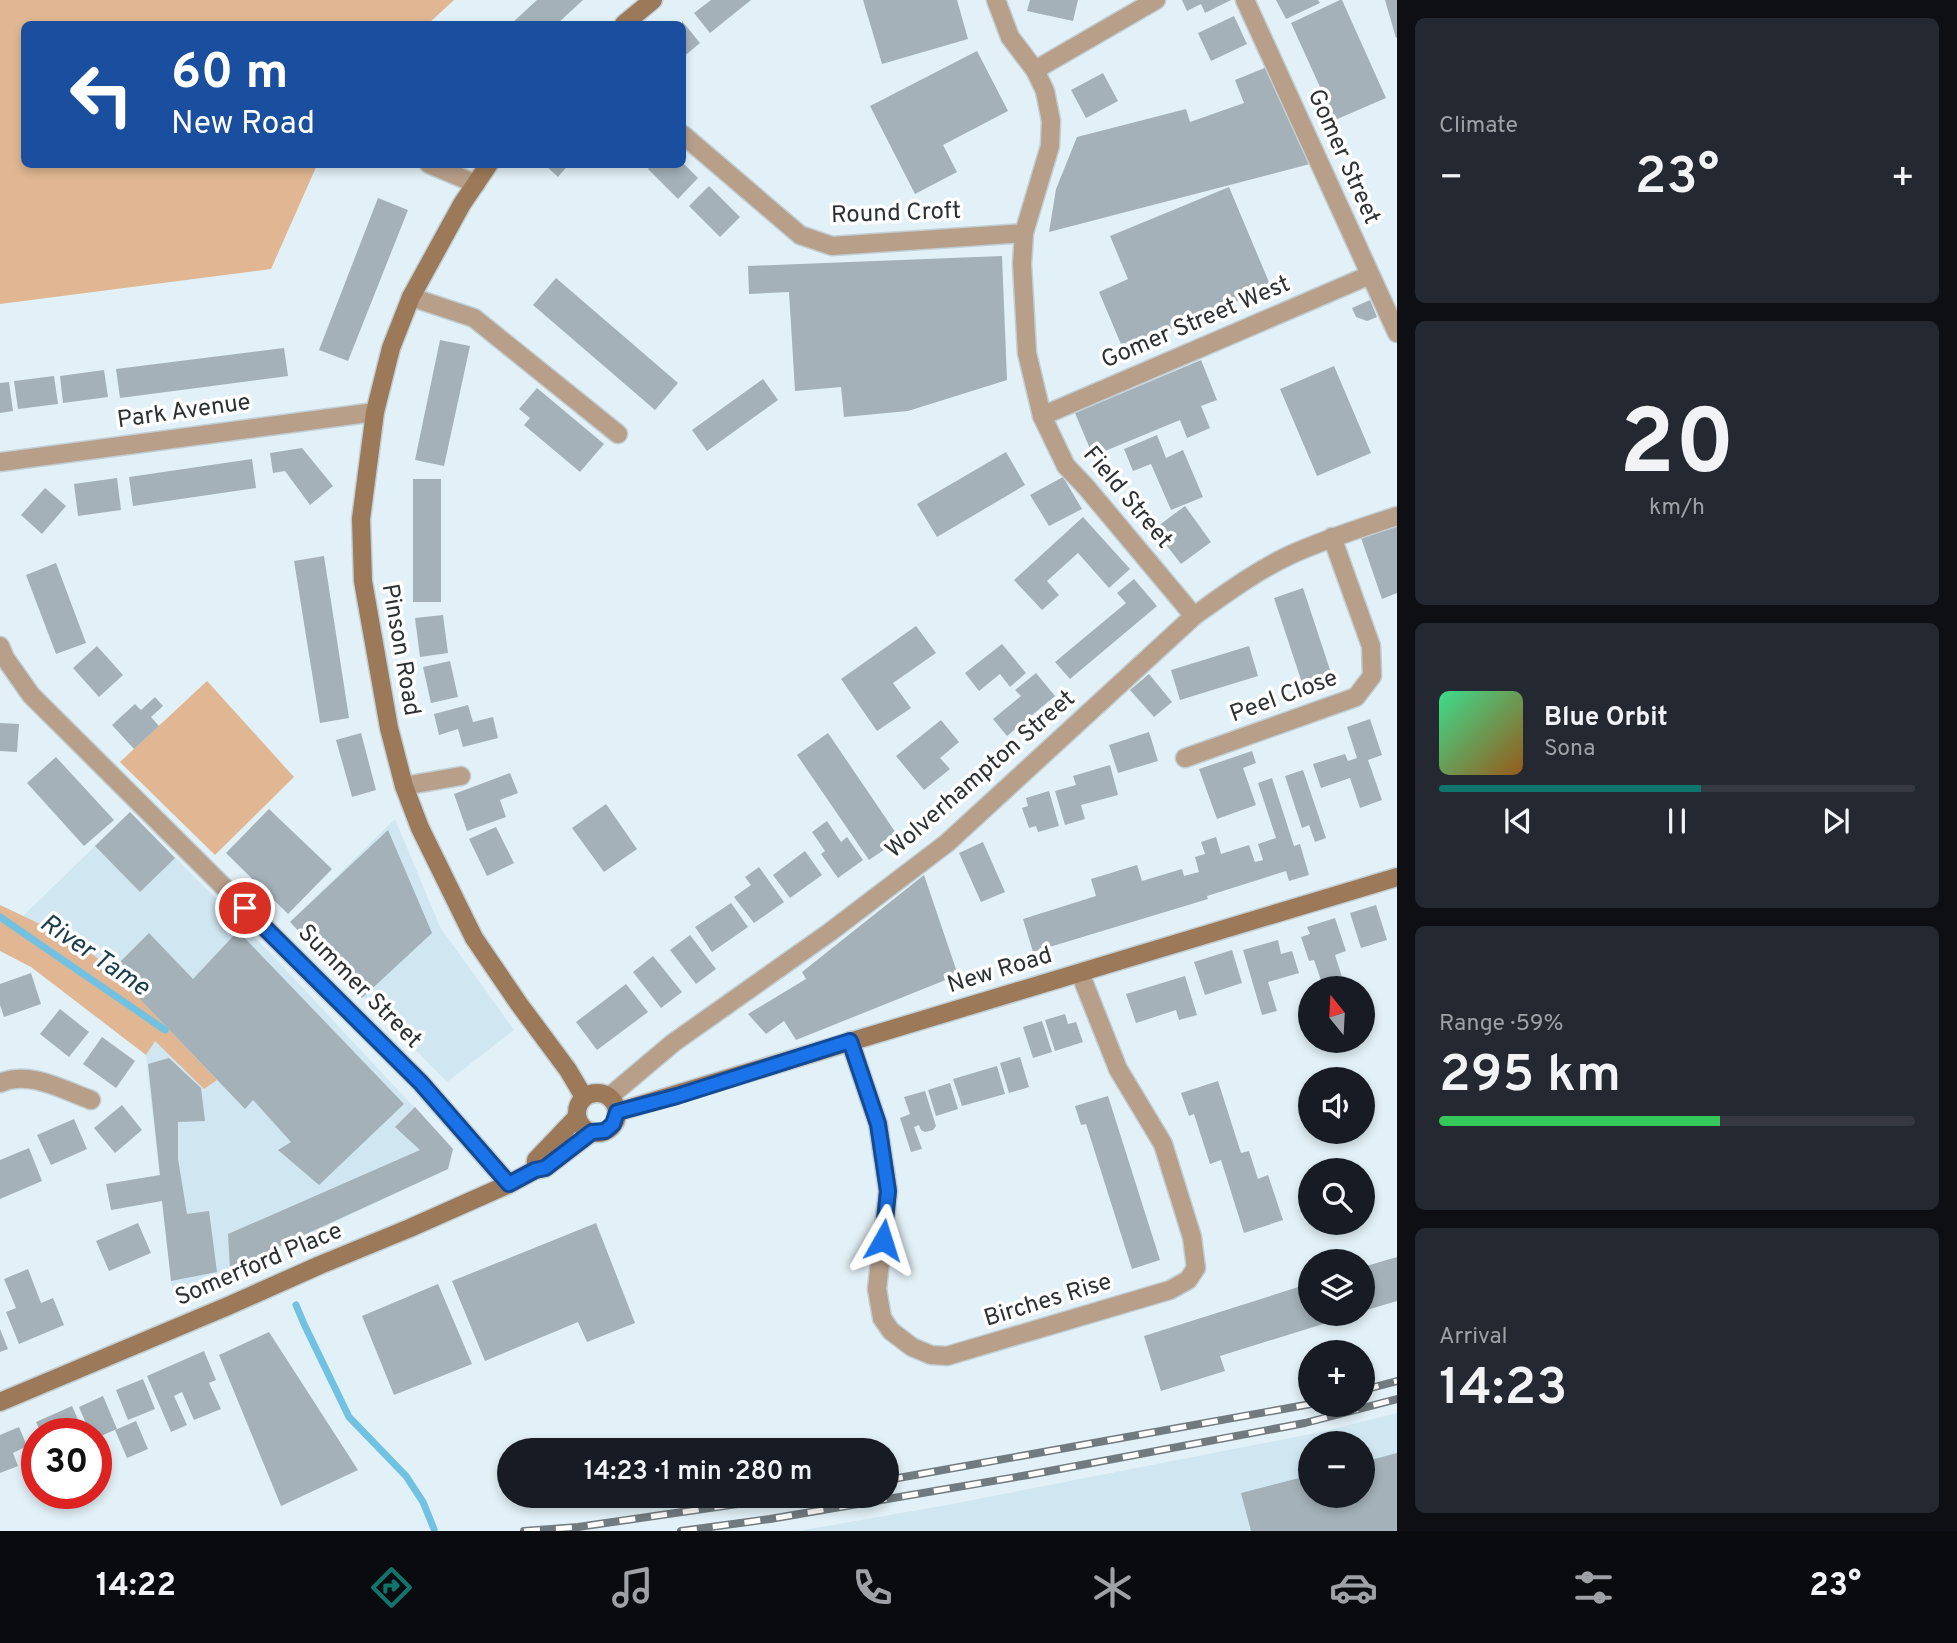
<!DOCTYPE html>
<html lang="en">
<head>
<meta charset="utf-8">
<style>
	body { margin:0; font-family:Overpass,sans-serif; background:#242831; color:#f1f3f6; height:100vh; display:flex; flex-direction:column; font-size:26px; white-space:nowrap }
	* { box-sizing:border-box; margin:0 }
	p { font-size:23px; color:#9ea1a6 }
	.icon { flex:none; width:38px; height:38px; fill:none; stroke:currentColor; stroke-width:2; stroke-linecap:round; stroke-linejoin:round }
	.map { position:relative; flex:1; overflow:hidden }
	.drawer { display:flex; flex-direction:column; gap:18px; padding:18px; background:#0d0f14; width:560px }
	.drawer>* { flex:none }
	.guide { position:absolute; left:21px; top:21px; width:665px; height:147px; border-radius:10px; box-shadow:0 4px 10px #0003; background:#1a4fa0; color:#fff; overflow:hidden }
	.needle { width:46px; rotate:342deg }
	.fabs { position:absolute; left:1298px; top:976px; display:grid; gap:14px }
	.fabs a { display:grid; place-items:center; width:77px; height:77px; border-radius:50%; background:#171b24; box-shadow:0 4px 10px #0003; font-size:35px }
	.speed { position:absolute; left:21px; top:1418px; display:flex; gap:14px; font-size:35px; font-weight:700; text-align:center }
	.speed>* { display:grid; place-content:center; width:91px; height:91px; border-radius:50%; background:#171b24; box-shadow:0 4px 10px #0003; line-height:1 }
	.speed .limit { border:10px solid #d22; background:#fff; color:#111 }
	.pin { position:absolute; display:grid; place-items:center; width:60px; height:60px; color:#fff; margin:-30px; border:4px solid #fff; border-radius:50%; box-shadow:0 2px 7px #0007 }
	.me { position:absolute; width:77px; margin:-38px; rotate:6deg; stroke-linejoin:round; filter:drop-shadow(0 0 5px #0008) }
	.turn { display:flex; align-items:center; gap:24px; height:147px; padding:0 35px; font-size:32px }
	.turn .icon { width:91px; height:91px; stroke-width:2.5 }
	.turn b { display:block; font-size:49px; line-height:60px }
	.big { font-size:52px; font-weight:600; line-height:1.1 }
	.drawer .widget { flex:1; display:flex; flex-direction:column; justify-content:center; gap:10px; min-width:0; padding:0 24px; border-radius:10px; background:#242831 }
	.drawer .dial { align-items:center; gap:0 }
	.dial b { font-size:91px; line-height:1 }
	.song { display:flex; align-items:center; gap:21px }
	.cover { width:84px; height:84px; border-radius:10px; background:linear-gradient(135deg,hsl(150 70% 55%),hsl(30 70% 35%)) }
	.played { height:7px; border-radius:4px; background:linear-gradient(90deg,#0f766e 55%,#363941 55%) }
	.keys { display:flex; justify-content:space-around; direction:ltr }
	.heat { display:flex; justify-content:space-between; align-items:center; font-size:38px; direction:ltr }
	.charge { height:10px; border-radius:5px; background:linear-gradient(90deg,#34c759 59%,#363941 0) }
	.trip { position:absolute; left:497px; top:1438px; width:402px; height:70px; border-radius:35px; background:#171b24; box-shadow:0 4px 10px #0003; font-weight:600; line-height:70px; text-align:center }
	.tabs { display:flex; height:112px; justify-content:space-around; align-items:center; background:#090b0e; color:#9ea1a6 }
	.tabs .icon { width:49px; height:49px }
	.tabs .current { color:#0f766e }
	.tabs b { font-size:32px; color:#f1f3f6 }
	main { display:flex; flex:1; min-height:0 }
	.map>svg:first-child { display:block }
</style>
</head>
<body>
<main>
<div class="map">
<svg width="1397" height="1531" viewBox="0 0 1397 1531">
	<rect width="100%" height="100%" fill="#e2f1f7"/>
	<g fill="#d0e6f0" fill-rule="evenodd">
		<polygon points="130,812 271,954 453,1149 448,1169 173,1298 146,1055 155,1040 204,1089 217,1080 22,917"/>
		<polygon points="395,819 440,927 514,1030 447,1082 290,922"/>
		<path d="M1397 1413V1531H798L947 1505 1321 1432ZM1311 1444H1363V1496H1311Z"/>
	</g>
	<g fill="#e0b792">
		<polygon points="0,0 454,0 428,24 24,24 24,164 317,165 271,269 0,304"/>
		<polygon points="207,681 294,777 215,855 120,762"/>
		<polygon points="0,905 76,941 112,970 217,1080 204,1089 155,1041 146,1055 31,967 0,951"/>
	</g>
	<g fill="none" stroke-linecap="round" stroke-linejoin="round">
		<g stroke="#70c1e2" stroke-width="7">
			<polyline points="0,917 165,1030"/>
			<polyline points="296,1305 304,1324 349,1417 406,1476 423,1502 434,1529"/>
		</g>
	</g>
	<g fill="#a4b1b8">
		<polygon points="537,0 583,0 557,24 511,24"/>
		<polygon points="711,0 751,0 710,33 694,13"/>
		<polygon points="863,0 957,0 968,39 882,64"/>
		<polygon points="1030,0 1078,0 1073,21 1027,11"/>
		<polygon points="1182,0 1231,0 1205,13 1201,4 1187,11"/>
		<polygon points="1276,0 1318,0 1320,3 1286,19"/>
		<polygon points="1340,0 1342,0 1386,98 1335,120 1291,23"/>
		<polygon points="1385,0 1397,0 1397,37 1396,38"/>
		<polygon points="1234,16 1247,44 1211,61 1198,33"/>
		<polygon points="682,21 700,43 682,58"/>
		<polygon points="977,51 1008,111 943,145 957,172 915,194 870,106"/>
		<polygon points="1267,67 1310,164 1049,232 1056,189 1077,137 1186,109 1190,122 1244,103 1235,80"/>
		<polygon points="1103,73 1118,101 1086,118 1071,90"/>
		<polygon points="544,164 569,164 558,177"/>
		<polygon points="652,164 684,164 698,178 678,199 648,169"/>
		<polygon points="709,186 740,217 720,237 689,206"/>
		<polygon points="1229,187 1271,287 1123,349 1099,292 1128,279 1110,236"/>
		<polygon points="378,198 408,210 348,361 319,350"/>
		<polygon points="1002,256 1007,380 908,411 844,417 841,387 795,391 789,292 749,294 748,266"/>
		<polygon points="556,278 678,383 655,410 533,305"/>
		<polygon points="1370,300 1377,317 1367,321 1356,317 1352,308"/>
		<polygon points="440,340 470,346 444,466 415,460"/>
		<polygon points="284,348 288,376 120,398 116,369"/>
		<polygon points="1201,360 1217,400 1201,406 1210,428 1187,438 1180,420 1093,456 1075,413"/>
		<polygon points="1334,366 1371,453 1317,476 1280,389"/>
		<polygon points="104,370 108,397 63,403 60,376"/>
		<polygon points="54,376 58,404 18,409 14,381"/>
		<polygon points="763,379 778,400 707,451 692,430"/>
		<polygon points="9,382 13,411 0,413 0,383"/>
		<polygon points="537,388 604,444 580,472 524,425 530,418 519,409"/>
		<polygon points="1157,435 1166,458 1183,450 1203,497 1171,510 1151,464 1133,471 1124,449"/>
		<polygon points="302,448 333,486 310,505 285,471 273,473 270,453"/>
		<polygon points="1006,452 1025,485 937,537 917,504"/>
		<polygon points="252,459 256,488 133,506 129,477"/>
		<polygon points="1063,477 1082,509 1049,526 1030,495"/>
		<polygon points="117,478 121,510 78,516 74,484"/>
		<rect x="413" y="479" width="28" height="123"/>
		<polygon points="45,488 66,506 42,534 21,515"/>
		<polygon points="1185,506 1211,542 1181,564 1154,529"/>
		<polygon points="1083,517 1130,569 1109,588 1078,553 1047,581 1059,595 1042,610 1014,580"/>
		<polygon points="1397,526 1397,593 1382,599 1361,538"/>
		<polygon points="324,556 349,718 320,723 294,561"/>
		<polygon points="56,563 86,643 56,654 26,575"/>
		<polygon points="1134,579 1157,606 1070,679 1055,662 1126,603 1117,593"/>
		<polygon points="1303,588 1335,685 1306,695 1274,598"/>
		<polygon points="443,615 448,653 420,657 415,618"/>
		<polygon points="916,626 936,653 893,683 911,708 877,731 841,679"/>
		<polygon points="1002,644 1026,673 1010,687 1000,674 979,691 965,673"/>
		<polygon points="97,646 123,675 99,697 73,668"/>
		<polygon points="1249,646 1258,676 1180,700 1171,670"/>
		<polygon points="450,661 458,697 431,703 423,667"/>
		<polygon points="1036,673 1055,696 1007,736 993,719 1021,696 1015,690"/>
		<polygon points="1149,674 1172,702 1154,717 1130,690"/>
		<polygon points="155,697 163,706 151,717 159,726 134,749 112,725 135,704 141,710"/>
		<polygon points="468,705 473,722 493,717 498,738 463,747 458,729 439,735 434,714"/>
		<polygon points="1370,719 1382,755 1368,760 1382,800 1360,808 1350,778 1321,788 1313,764 1345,754 1348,761 1357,758 1347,727"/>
		<polygon points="941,720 959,742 940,758 950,769 924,790 896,756"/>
		<polygon points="0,723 19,724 17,752 0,751"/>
		<polygon points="1149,732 1158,761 1118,773 1109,745"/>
		<polygon points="361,733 376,790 352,797 336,740"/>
		<polygon points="828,733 900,839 869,860 797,755"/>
		<polygon points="1252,751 1256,763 1243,768 1256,805 1217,819 1199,769"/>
		<polygon points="56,757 114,820 84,846 27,783"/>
		<polygon points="1110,765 1118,795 1081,805 1085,819 1065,825 1055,791 1076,785 1073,776"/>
		<polygon points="1303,770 1326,838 1315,842 1309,825 1302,828 1285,776"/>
		<polygon points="510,773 518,793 500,800 506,817 467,831 454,794"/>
		<polygon points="1272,778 1294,846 1300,844 1309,875 1289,881 1286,871 1207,896 1208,899 1033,952 1023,919 1096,896 1091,879 1137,865 1142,881 1182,869 1184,876 1199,872 1195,857 1205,854 1201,842 1216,837 1221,854 1249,845 1255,862 1263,860 1258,844 1276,838 1258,783"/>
		<polygon points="1049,791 1059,826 1038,832 1036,826 1029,828 1022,808 1028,806 1026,798"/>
		<polygon points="606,804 637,849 604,872 572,828"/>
		<polygon points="269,809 332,869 288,914 226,853"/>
		<polygon points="130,812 175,858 140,892 95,846"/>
		<polygon points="827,821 841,842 847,837 863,860 838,878 821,854 825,851 812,832"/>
		<polygon points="496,827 514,863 487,876 469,839"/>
		<polygon points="388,830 432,933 362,998 290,922"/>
		<polygon points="983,842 1005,892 981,902 959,853"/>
		<polygon points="805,851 822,875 790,898 773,875"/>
		<polygon points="759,867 784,902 754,923 734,897 751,885 745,877"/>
		<polygon points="924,875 958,975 796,1040 784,1021 766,1034 748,1014 806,979 802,972"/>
		<polygon points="731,903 748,927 712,952 695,927"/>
		<polygon points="1376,905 1387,940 1361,948 1350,913"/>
		<polygon points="1335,918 1346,951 1335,955 1342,977 1322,983 1314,960 1309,961 1301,937 1310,934 1307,927"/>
		<polygon points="238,931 404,1104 319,1185 278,1150 291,1142 253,1100 245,1109 112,970 149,933 193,979"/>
		<polygon points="690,935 716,969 696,984 670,950"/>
		<polygon points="1278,940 1281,954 1292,951 1299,973 1268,982 1277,1011 1262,1015 1243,950"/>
		<polygon points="1232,950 1242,983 1205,995 1194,962"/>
		<polygon points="653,956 682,992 661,1008 633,972"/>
		<polygon points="31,973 41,1004 4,1017 0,1005 0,984"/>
		<polygon points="1185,976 1197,1015 1179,1020 1176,1010 1136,1023 1126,994"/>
		<polygon points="626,984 648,1012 597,1050 576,1022"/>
		<polygon points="60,1009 89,1032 69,1057 40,1034"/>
		<polygon points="1065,1014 1068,1024 1076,1022 1083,1042 1055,1051 1045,1020"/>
		<polygon points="1042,1021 1052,1052 1033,1058 1023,1027"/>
		<polygon points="102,1037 135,1061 116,1088 83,1064"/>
		<polygon points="1020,1057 1029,1087 1009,1093 1000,1063"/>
		<polygon points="169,1058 201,1088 205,1121 178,1122 178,1159 187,1214 209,1211 217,1272 171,1281 162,1201 111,1210 106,1184 160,1175 148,1064"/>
		<polygon points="997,1066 1005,1094 962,1106 953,1079"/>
		<polygon points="1218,1081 1241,1153 1249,1151 1258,1179 1268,1175 1283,1220 1244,1233 1221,1160 1210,1164 1194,1114 1189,1116 1181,1093"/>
		<polygon points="950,1083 958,1109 936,1116 928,1090"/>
		<polygon points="925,1091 936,1126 933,1130 925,1132 921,1130 919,1125 914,1127 922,1149 911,1152 900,1118 910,1114 904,1097"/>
		<polygon points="1108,1096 1160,1260 1132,1269 1086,1124 1081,1125 1075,1106"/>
		<polygon points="122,1105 142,1130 115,1153 94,1128"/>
		<polygon points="415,1107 453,1149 448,1169 230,1269 228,1234 420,1150 395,1127"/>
		<polygon points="74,1119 87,1149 51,1165 37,1135"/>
		<polygon points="29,1148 42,1181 0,1199 0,1160"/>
		<polygon points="138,1223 151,1253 109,1271 96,1241"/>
		<polygon points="596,1223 635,1323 587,1342 578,1322 485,1361 452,1281"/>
		<polygon points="1397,1257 1397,1301 1363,1311 1363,1267"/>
		<polygon points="28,1269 41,1303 53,1298 64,1325 19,1344 6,1312 16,1308 4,1279"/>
		<polygon points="1311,1283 1311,1314 1352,1315 1220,1356 1225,1371 1161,1391 1144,1336"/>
		<polygon points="438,1284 472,1364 394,1395 362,1316"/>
		<polygon points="0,1329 8,1349 0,1352"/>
		<polygon points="269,1332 358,1470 281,1506 219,1355"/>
		<polygon points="204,1351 216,1380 209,1383 221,1409 194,1420 182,1392 174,1396 187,1425 171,1432 147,1376"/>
		<polygon points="143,1379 155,1409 128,1420 116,1390"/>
		<polygon points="103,1396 117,1429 96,1438 96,1433 90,1433 79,1407"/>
		<polygon points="72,1406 84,1433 41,1433 36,1422"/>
		<polygon points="136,1421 148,1449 127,1458 115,1430"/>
		<polygon points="19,1427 27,1446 13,1453 18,1466 0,1473 0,1435"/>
		<polygon points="1397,1453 1397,1531 1251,1531 1241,1493 1311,1475 1311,1496 1363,1496 1363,1462"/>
	</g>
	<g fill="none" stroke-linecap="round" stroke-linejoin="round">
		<defs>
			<g id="minor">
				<polyline points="996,0 1010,37 1035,70 1045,91 1051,121 1050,146 1024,233 1022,264 1027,353 1042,416 1066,466 1086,487 1194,616"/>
				<polyline points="1245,0 1397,333"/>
				<polyline points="1035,70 1156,0"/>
				<polyline points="682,134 800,235 832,246 1024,233"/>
				<polyline points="429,164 476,184"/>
				<polyline points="411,297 474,318 618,434"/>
				<polyline points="1042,416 1370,275"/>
				<polyline points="0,462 375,412"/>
				<polyline points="0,646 5,658 31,695 421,1083 509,1184"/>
				<polyline points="1185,758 1356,697 1372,676 1371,646 1332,537"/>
				<polyline points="404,786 461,776"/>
				<polyline points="850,1041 878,1124 888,1191 877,1289 882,1318 891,1331 912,1347 931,1355 947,1356 1170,1290 1188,1280 1196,1268 1192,1237 1163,1144 1118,1069 1080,973"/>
				<path d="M0 1083C30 1070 63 1090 91 1100"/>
				<path d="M609 1097 673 1043 830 932 947 843 1194 616C1225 594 1256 571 1290 555 1325 539 1361 528 1397 516"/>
			</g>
			<g id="secondary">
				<polyline points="624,24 653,0"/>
				<polyline points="489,164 462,204 411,297 391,348 375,412 361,519 363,581 389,728 404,786 420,828 474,938 519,1004 568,1070 584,1097"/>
				<circle cx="597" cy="1113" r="20"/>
				<polyline points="617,1112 1397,877"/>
				<polyline points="535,1170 536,1160 577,1117"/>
				<polyline points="0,1402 228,1306 320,1265 410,1228 509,1184 535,1170 545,1168 592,1132"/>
			</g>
		</defs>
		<use href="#minor" stroke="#c1ced4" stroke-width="21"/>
		<use href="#secondary" stroke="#c1ced4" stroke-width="21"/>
		<use href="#minor" stroke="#b79f8a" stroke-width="18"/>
		<use href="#secondary" stroke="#9c7959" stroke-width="18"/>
		<defs>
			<g id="rail">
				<polyline points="1363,1390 1397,1381"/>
				<polyline points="887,1480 1311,1404"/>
				<polyline points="524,1531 578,1527 794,1496"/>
				<polyline points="681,1531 770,1519 1028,1475 1305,1423 1397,1399"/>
			</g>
		</defs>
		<use href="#rail" stroke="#717a7e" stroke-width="8"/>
		<use href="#rail" stroke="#fff" stroke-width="5" stroke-dasharray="16" stroke-linecap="butt"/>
	</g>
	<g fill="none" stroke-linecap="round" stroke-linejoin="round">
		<defs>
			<polyline id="route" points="245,908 421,1083 509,1184 535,1170 545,1168 592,1132 605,1131 613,1124 617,1112 677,1096 850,1041 878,1124 888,1191 883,1240"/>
		</defs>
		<use href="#route" stroke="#114b97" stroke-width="18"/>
		<use href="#route" stroke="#1a73e8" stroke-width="12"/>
	</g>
	<g text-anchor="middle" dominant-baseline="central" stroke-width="7" stroke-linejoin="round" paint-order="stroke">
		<g font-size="24" fill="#2c3134" stroke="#fff">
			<text transform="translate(1343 157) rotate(66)">Gomer Street</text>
			<text transform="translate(896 214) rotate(-2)">Round Croft</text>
			<text transform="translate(1196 323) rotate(-23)">Gomer Street West</text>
			<text transform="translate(184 412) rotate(-8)">Park Avenue</text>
			<text transform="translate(1127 498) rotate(50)">Field Street</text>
			<text transform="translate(400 650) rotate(80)">Pinson Road</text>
			<text transform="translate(1284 697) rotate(-20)">Peel Close</text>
			<text transform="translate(981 775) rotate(-41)">Wolverhampton Street</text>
			<text transform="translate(1000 971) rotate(-17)">New Road</text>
			<text transform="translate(359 987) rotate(45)">Summer Street</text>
			<text transform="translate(259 1265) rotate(-23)">Somerford Place</text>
			<text transform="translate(1048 1301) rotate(-17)">Birches Rise</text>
		</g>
		<g font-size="26" font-style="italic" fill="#183d4b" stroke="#fff">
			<text transform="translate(94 956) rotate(34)">River Tame</text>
		</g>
	</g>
</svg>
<div class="fabs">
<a><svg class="needle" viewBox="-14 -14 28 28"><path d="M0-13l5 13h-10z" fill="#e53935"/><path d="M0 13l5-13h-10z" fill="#9ea1a6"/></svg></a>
<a><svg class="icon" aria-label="sound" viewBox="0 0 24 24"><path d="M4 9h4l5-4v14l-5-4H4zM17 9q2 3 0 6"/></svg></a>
<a><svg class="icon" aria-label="search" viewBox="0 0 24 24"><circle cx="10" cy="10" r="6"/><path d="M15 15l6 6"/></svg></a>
<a><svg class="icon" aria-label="layers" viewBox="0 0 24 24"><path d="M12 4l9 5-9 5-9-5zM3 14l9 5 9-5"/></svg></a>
<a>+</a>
<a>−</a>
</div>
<div class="speed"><div class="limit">30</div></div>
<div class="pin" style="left:245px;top:908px;background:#d93025"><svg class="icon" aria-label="arrive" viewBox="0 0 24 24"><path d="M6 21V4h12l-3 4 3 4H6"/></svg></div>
<svg class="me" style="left:883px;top:1240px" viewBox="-20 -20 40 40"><path d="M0-17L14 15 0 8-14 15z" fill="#1a73e8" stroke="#fff" stroke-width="4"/></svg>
<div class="trip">14:23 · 1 min · 280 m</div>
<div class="guide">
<div class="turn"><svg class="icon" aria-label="left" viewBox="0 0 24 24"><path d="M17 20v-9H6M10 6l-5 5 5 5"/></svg><div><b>60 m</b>New Road</div></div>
</div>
</div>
<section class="drawer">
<div class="widget"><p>Climate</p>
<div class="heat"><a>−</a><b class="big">23°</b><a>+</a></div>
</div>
<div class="widget dial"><b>20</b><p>km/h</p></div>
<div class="widget">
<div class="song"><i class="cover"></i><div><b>Blue Orbit</b><p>Sona</p></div></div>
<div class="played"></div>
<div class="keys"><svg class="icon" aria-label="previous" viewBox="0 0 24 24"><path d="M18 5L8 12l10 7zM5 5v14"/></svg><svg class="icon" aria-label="pause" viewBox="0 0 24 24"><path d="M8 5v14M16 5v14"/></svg><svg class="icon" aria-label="next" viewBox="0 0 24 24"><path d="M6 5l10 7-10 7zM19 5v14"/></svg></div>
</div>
<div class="widget"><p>Range · 59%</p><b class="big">295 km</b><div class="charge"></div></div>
<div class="widget"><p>Arrival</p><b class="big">14:23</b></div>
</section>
</main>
<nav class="tabs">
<b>14:22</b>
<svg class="icon current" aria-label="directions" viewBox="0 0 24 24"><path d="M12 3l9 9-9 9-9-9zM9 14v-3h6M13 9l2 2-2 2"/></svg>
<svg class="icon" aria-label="music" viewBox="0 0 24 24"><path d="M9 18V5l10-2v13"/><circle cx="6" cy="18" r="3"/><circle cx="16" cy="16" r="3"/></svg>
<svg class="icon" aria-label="phone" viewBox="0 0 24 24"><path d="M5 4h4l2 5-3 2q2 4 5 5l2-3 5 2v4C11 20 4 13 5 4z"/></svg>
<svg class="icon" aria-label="climate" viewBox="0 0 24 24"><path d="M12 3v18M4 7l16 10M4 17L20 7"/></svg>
<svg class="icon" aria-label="car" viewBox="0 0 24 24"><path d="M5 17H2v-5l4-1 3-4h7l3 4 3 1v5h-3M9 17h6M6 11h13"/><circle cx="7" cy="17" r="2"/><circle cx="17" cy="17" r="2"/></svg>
<svg class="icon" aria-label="filters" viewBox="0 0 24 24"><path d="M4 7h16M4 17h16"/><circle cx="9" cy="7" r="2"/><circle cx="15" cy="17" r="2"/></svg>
<b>23°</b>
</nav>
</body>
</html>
